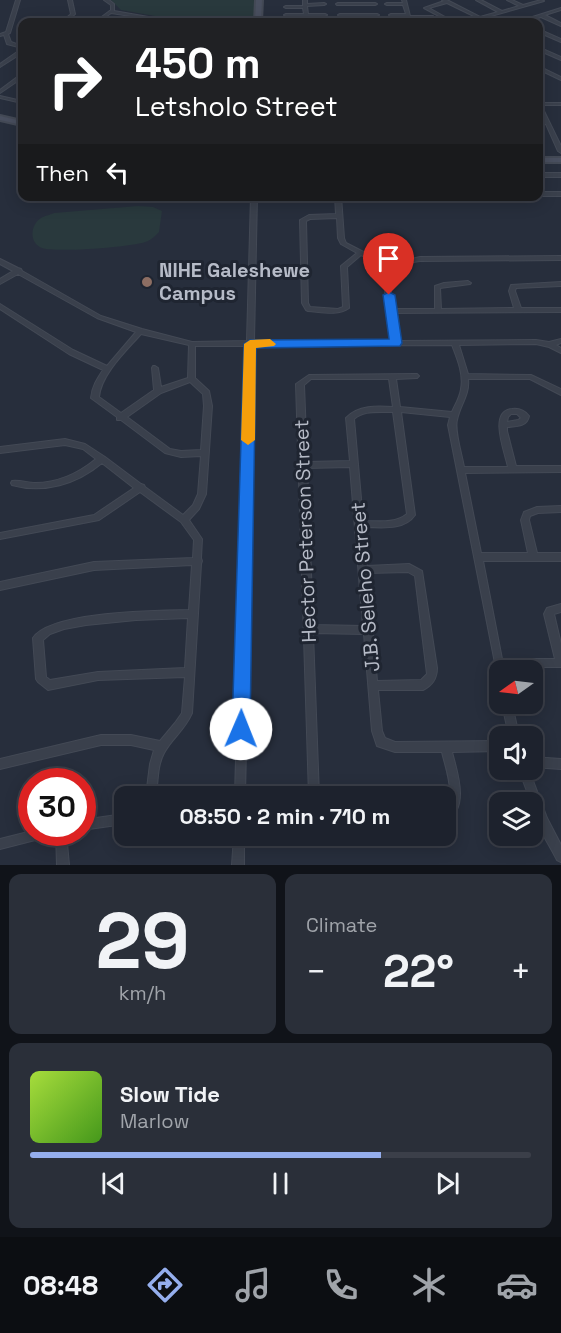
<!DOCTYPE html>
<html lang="en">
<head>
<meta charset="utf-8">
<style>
	body { margin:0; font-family:"Space Grotesk",sans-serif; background:#2a2f39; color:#f1f3f6; height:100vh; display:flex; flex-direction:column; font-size:22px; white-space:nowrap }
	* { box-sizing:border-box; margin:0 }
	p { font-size:20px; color:#a0a4aa }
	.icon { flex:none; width:33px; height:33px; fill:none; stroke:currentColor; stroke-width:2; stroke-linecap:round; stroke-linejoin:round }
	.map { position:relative; height:865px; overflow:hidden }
	.details { display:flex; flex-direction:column; gap:9px; padding:9px; background:#101319; flex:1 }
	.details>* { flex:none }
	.banner { position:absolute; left:18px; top:18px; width:525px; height:183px; border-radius:12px; box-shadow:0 3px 15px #0003,0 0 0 2px #3b3f49; background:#202124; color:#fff; overflow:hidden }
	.needle { width:39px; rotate:256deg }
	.fabs { position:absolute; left:489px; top:660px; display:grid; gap:12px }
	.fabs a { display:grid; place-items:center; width:54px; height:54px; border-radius:12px; background:#1d222d; box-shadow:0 3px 15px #0003,0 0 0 2px #3b3f49; font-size:30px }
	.speed { position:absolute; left:18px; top:768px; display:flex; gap:12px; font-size:30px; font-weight:700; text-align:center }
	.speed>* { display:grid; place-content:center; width:78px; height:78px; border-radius:50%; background:#1d222d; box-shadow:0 3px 15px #0003,0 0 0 2px #3b3f49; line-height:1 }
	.speed .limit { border:9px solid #d22; background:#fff; color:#111 }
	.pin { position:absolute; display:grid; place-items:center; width:51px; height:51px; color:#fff; margin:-62px -26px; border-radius:50% 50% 50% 0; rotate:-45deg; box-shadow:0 0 6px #0007 }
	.pin .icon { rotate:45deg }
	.me { position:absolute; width:66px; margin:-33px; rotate:1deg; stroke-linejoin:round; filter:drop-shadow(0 0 4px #0008) }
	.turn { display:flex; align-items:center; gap:21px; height:126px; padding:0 18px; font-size:27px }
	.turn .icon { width:78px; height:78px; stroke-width:2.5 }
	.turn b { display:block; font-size:42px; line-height:51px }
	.then { display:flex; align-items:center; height:57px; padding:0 18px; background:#0003; gap:12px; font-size:22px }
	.big { font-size:45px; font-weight:700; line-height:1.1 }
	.details .tile { flex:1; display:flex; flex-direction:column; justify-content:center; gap:9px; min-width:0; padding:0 21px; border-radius:12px; background:#2a2f39 }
	.details .dial { align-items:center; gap:0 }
	.dial b { font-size:78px; line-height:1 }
	.song { display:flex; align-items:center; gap:18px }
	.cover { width:72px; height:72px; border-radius:9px; background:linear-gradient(135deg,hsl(80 70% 55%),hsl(100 70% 35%)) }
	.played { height:6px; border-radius:3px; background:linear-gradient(90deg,#95aeed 70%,#3b3f49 70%) }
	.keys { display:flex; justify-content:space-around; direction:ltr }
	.heat { display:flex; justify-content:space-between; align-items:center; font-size:33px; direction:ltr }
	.details .tiles { flex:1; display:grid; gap:9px; grid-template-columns:1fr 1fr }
	.tile:last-child { grid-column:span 2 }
	.trip { position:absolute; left:114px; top:786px; width:342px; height:60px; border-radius:12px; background:#1d222d; box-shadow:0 3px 15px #0003,0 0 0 2px #3b3f49; font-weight:700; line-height:60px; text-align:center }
	.menu { display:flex; height:96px; justify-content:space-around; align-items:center; background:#0c0e12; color:#a0a4aa }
	.menu .icon { width:42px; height:42px }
	.menu .current { color:#95aeed }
	.menu b { font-size:27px; color:#f1f3f6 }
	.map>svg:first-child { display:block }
</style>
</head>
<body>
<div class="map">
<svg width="561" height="865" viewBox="0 0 561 865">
	<rect width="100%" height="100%" fill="#272e3c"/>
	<g fill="#29393d">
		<polygon points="111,0 255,0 254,22 189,22 121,10"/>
		<path d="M138 206 153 207 162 211 159 232C156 235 152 239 148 241 136 247 55 253 42 248 29 243 30 225 41 218 44 216 50 215 54 213Z"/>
	</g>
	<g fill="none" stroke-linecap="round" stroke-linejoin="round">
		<defs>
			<g id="street">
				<polygon points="16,0 20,0 10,33 8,34 11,42 22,46 22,48 7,44 4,35 0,36 0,34 6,32"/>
				<polygon points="68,0 72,0 75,14 66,22 62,22 71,14"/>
				<polygon points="104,0 109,0 114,4 114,11 177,22 170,22 111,13 99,22 95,22 111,10 111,5"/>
				<polygon points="303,0 307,0 307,4 324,3 326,4 324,5 307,6 308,14 325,14 327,15 325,16 308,16 308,22 285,22 287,21 304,20 304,16 286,16 284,15 286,14 304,14 303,8 286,8 284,7 286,6 303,6"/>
				<polygon points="402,0 406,0 410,16 433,16 440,22 436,22 432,18 411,18 412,22 408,22 406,16 390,16 389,15 391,14 406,14 403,5 387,5 385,4 387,3 403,3"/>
				<polygon points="442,0 447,0 480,17 498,12 476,0 481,0 502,11 519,6 507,0 512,0 523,5 541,0 544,1 484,18 489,21 490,22 486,22 447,3 429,8 454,22 450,22 424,8 444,1"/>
				<polygon points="338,3 375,3 377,4 375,5 337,5 336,4"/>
				<polygon points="561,8 561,10 545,15 561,23 561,26 541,17 526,22 522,22 523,20"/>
				<polygon points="340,14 377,14 379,15 377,16 339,16 338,15"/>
				<polygon points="538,29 561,39 561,42 538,32"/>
				<polygon points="538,47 561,57 561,60 538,50"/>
				<polygon points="20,50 22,50 22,53 0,67 0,64"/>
				<polygon points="538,66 561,77 561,80 538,69"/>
				<polygon points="20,75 22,75 22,78 0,93 0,90"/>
				<polygon points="0,96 22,101 22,103 0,98"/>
				<polygon points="538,103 561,103 561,105 541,105 561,146 561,153 558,151 546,124 538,124 538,122 544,122 538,110"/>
				<rect x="538" y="173" width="23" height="4"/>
				<rect x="538" y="192" width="23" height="4"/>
				<path d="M251 196H257L254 341H392C388 318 379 292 391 270L361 255 347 267 349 308C338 316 322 312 308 311L306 310 302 303 300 220 309 215 336 214 335 196H341L344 238 346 243 393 267 403 261 420 257 561 256V260L420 261C415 262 410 262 405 264 388 272 390 293 393 309H435V286L444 283 468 281 471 283 470 284 440 288 441 309 514 308 509 291 511 285 561 282V286L516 288 515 291 521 308H561V312L393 313 399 341 536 340 549 342 561 339V343L556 345 561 348V353L549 347 536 344 459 345 468 374 531 375 561 389V395L530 379H468C470 394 460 405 457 420 454 430 462 455 464 467H508C505 452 488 411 512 409 519 408 525 411 529 416 527 427 516 426 507 427V431L516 466H561V472L465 473 481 553H528L521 520 524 512 537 507 561 506V512L538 513 530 516 529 520 537 553H561V561H483L502 659H555L544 614 547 608 561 604V612L554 614 561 644V667H504L505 670H500V674L497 673 448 425 450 417 401 412 415 515C404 531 381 527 364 527L367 566 409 564 422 571 437 668C437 678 433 685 423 690H378L382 731 385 738 395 742 500 741V751L452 752C457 772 470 808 446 821 445 810 450 803 450 792 450 778 445 765 442 752H395L377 746 372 731 364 634 313 633 319 796H309L296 384 309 375 415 374H417L419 376 417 378 396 379 400 407 452 412C455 405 460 397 461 389 464 374 457 358 452 345L254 346 245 796H235L247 346H195V378L209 391 212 406 206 494 199 509 189 520 202 539 201 558 202 561 201 564 192 713C184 731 172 738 164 753 157 766 158 782 156 796H146L150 764 154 750 131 745H101L0 769V759L101 735H131L160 741 175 723 182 713 185 677 98 680 48 690 38 682 36 679 33 638C51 611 157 611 189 610L192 565 94 570 0 590V582L94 562 193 558 194 540 181 522 140 492 99 520 0 539V533L94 515 134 488 102 463C77 484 44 494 12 485L11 483 12 481C20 480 28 483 35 483 58 483 79 473 96 459L83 449 65 445 0 453V447L65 439 85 444 105 457 141 484 144 485 145 487 183 515 193 505 198 494 201 456 181 457 165 453 121 420H117V417L91 398C92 387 97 379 103 370L69 354 0 309V304L73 350 107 366 136 332 97 318 18 274 0 284V279L13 271 0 264V259L18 268 21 269 22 271 101 316 142 329 192 342 247 341ZM337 218 338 238 341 244 357 253 341 266 343 307 338 309 310 307 308 303 306 221 310 219ZM141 334 189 345 188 378 161 387 158 368 155 366H153L152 368 154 390 121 413 99 397C101 374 127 350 141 334ZM311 379H389L393 407C377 406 358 405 346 418L350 461 307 462 304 385ZM190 382 203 394 204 406 201 450 181 451 170 449 127 417 161 393ZM382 412H393L407 514C395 524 377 521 363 521L354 419C362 412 371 412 382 412ZM511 414H517L521 418 518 420 507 422 508 417ZM350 467 363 626 313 625 307 468ZM408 572 415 576 427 674 421 680 377 681 368 573ZM188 618 185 668 98 672 50 680 46 677 43 640 50 634 64 629 86 625 136 620Z"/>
				<polygon points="502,704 512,704 519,736 509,736"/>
				<polygon points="532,757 561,759 561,769 532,767"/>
				<path d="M519 770H529L547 818 561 845V862L557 860C549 844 533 821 532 802H531Z"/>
				<polygon points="124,814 124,824 82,830 82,820"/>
				<polygon points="32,831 32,832 52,832 51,836 47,837 0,849 0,839"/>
				<polygon points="56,832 66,832 69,865 57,865"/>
				<polygon points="234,836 244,836 244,865 232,865"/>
			</g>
			<g id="secondary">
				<polygon points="256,0 262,0 261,22 255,22"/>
				<polygon points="0,116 22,121 22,125 0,120"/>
				<rect x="538" y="158" width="23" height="4"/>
			</g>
		</defs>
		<use href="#street" stroke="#434955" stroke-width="2"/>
		<use href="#secondary" stroke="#434955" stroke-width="4"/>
		<use href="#street" fill="#3a404c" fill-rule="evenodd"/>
		<use href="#secondary" fill="#494f5f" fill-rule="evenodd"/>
	</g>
	<polygon fill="#1a73e8" stroke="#114b97" stroke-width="1.5" points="389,292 395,295 402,343 400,346 256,348 250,729 248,735 241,738 235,735 232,729 244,344 250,340 389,339 383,295"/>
	<polygon fill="#f59e0b" points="270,339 276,344 274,346 256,348 255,440 248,445 241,440 244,344 250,340"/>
	<circle fill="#8d6e63" stroke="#1f2531" stroke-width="2" cx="147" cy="282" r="6"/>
	<g text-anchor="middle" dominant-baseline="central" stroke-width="6" stroke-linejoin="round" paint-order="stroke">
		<g font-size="20" font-weight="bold" fill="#b6bbc7" stroke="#1f2531" text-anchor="start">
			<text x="159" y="270">NIHE Galeshewe<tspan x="159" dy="23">Campus</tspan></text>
		</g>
		<g font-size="20" fill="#b6bbc7" stroke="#1f2531">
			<text transform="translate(305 531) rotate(-92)">Hector Peterson Street</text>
			<text transform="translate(365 587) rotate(-95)">J.B. Seleho Street</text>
		</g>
	</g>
</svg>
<div class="fabs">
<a><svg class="needle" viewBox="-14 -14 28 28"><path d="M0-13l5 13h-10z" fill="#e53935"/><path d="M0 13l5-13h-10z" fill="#a0a4aa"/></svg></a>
<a><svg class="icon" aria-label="sound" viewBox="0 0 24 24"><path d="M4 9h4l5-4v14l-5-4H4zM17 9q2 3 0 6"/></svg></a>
<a><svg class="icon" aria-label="layers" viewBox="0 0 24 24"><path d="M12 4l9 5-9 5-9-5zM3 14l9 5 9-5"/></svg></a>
</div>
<div class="speed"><div class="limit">30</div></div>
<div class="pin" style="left:389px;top:295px;background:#d93025"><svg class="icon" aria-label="arrive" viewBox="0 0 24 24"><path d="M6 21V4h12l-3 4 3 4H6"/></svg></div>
<svg class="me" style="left:241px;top:729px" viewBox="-20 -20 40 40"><circle r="19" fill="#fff"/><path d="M0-13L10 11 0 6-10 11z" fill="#1a73e8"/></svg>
<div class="trip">08:50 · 2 min · 710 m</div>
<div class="banner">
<div class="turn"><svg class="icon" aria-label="right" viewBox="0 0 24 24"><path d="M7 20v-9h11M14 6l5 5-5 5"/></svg><div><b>450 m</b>Letsholo Street</div></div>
<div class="then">Then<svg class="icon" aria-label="left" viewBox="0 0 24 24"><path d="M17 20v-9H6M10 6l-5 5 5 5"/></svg></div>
</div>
</div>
<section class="details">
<div class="tiles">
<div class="tile dial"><b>29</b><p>km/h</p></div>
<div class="tile"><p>Climate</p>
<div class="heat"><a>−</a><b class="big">22°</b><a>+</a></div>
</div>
<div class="tile">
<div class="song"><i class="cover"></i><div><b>Slow Tide</b><p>Marlow</p></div></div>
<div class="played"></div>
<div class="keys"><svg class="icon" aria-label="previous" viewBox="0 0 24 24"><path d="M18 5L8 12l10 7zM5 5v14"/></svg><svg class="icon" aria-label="pause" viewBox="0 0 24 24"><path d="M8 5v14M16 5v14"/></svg><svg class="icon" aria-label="next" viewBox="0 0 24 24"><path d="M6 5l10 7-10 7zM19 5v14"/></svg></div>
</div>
</div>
</section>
<nav class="menu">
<b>08:48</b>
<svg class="icon current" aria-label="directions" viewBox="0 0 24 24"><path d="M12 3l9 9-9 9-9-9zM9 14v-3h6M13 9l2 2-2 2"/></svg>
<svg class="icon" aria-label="music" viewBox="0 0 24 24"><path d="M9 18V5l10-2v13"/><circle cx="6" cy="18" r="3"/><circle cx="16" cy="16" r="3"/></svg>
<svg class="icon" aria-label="phone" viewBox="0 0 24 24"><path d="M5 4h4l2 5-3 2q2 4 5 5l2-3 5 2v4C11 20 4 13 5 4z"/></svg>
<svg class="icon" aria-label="climate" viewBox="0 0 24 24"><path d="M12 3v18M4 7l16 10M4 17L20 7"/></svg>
<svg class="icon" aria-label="car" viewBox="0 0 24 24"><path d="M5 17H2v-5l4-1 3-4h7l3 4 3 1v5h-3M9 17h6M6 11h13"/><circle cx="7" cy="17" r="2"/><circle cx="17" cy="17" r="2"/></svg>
</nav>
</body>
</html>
